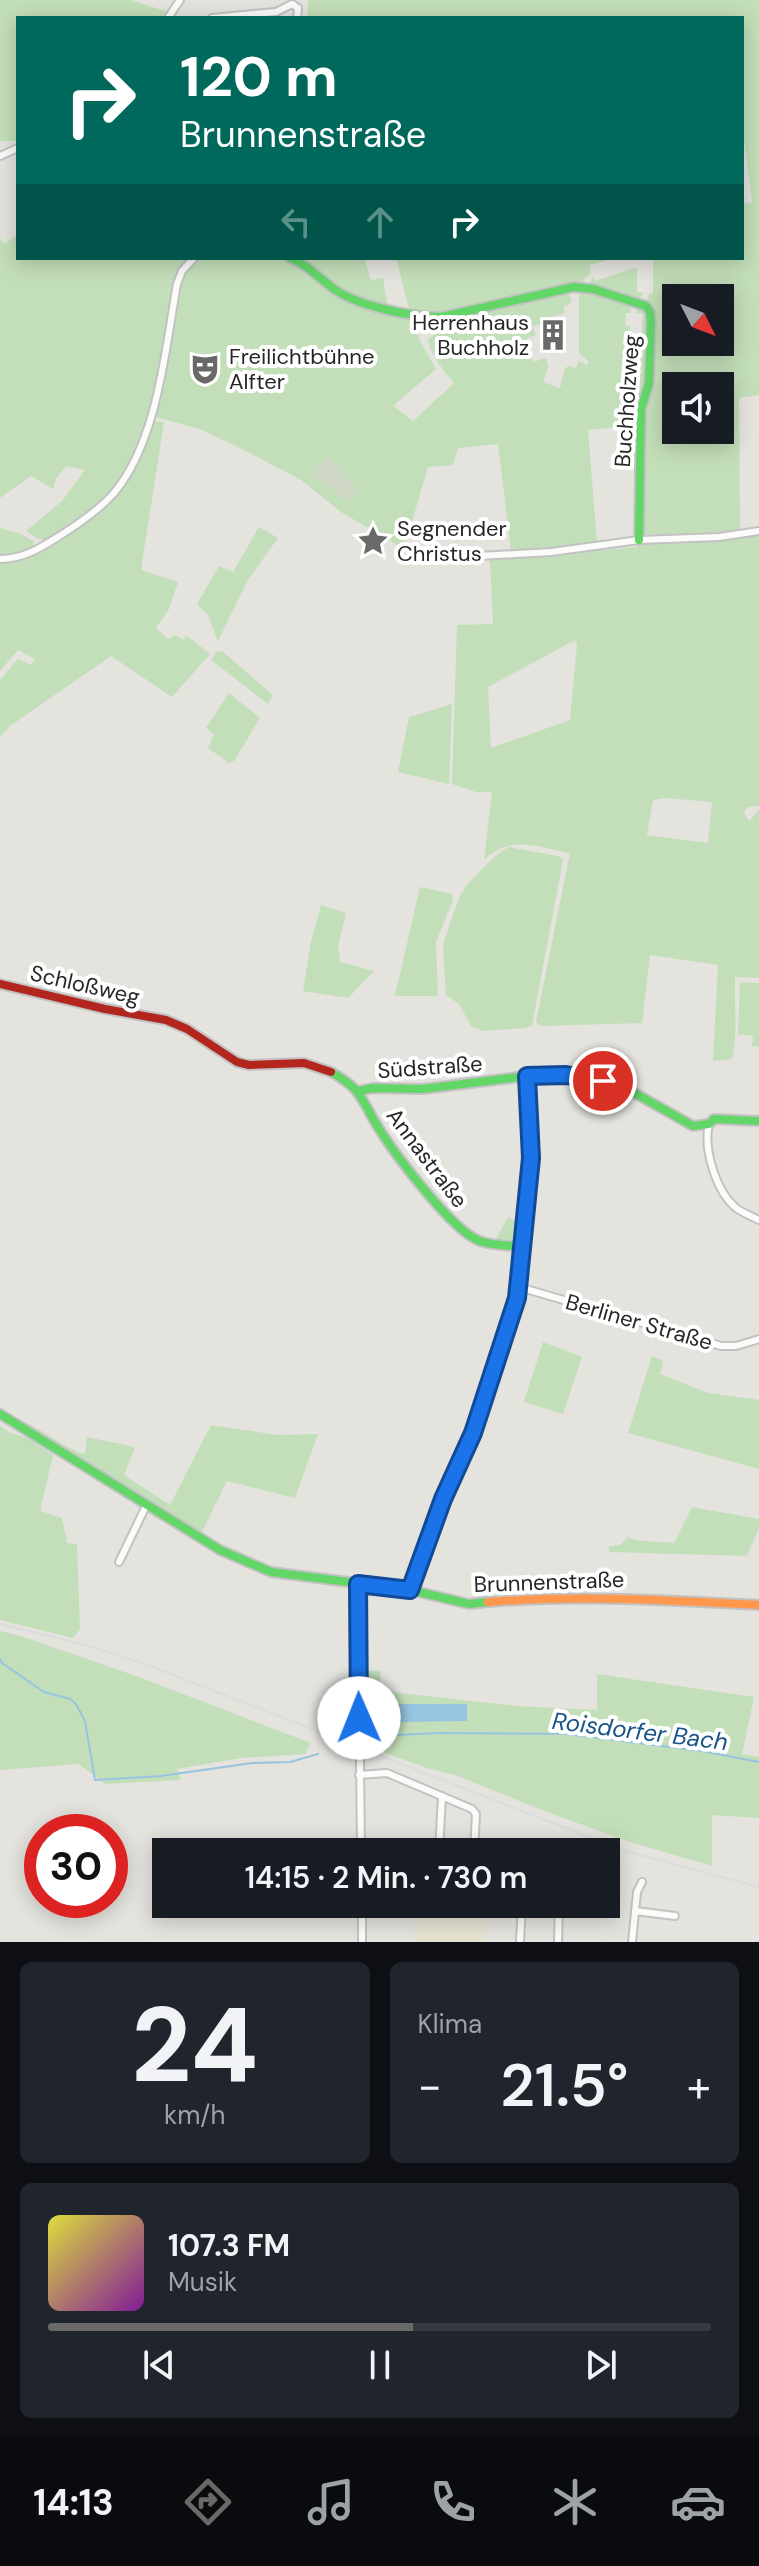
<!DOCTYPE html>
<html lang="de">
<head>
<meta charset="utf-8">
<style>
	body { margin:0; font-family:"DM Sans",sans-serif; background:#20242c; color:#f1f3f6; height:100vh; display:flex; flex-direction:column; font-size:30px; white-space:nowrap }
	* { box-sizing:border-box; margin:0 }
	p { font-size:26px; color:#9ea1a6 }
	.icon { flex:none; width:44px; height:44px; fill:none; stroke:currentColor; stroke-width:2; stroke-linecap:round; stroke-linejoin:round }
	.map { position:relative; height:1942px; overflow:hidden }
	.side { display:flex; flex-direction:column; gap:20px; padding:20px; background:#0d0f14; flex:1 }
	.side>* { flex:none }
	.banner { position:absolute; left:16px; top:16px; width:728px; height:244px; border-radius:0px; box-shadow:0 4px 20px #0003; background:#00695c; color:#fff; overflow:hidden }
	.needle { width:52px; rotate:132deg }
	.fabs { position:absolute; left:662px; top:284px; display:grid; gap:16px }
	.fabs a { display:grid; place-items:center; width:72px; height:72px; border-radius:0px; background:#171b24; box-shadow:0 4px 20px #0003; font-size:40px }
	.speed { position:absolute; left:24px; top:1814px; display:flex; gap:16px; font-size:40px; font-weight:700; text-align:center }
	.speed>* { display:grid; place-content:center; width:104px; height:104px; border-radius:50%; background:#171b24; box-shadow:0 4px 20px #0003; line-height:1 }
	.speed .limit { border:12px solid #d22; background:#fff; color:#111 }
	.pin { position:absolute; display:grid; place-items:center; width:68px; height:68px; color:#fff; margin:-34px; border:4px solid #fff; border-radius:50%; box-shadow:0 2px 8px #0007 }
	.me { position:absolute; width:88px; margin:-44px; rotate:359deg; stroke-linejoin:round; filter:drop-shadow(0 0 6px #0008) }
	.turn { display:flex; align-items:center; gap:28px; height:168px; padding:0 32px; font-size:36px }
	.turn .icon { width:104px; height:104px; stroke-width:2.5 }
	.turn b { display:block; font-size:56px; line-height:68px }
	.lanes { display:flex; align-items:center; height:76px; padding:0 32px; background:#0003; justify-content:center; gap:40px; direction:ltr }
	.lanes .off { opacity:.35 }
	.big { font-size:60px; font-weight:600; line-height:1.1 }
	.side .widget { flex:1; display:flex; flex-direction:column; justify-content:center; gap:12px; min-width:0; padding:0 28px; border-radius:12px; background:#20242c }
	.side .dial { align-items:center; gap:0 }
	.dial b { font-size:104px; line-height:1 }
	.song { display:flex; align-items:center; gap:24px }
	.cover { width:96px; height:96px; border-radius:12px; background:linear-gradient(135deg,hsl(60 70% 55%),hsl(290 70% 35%)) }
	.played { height:8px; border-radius:4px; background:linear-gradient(90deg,#696967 55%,#363941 55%) }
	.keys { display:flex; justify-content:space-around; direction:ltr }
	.heat { display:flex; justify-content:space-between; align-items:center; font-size:44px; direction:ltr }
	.side .tiles { flex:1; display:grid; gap:20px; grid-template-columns:1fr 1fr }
	.widget:last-child { grid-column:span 2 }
	.trip { position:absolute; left:152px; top:1838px; width:468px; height:80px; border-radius:0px; background:#171b24; box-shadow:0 4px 20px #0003; font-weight:600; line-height:80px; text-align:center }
	.tabs { display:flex; height:128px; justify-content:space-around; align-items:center; background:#090b0e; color:#9ea1a6 }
	.tabs .icon { width:56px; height:56px }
	.tabs .selected { color:#696967 }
	.tabs b { font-size:36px; color:#f1f3f6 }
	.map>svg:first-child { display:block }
</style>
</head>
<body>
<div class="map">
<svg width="759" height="1942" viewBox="0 0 759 1942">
	<rect width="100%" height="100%" fill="#e4e3de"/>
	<polygon fill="#e7e3d3" points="416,1904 488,1904 485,1942 414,1942"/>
	<g fill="#c3dfb9" fill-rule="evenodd">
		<polygon points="0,0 131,0 171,13 168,18 18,18 18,141 0,141"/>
		<path d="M308 0H759V395L739 398 740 531 693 535 644 534 643 418 654 381 655 318 648 299 649 294 653 293V258H742V204L752 202 742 125V18H307ZM676 298H720V342H676ZM676 386H720V430H676Z"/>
		<path d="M18 234V258H364L371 280 383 278 387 303 409 309 396 258H616L589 265 591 272 582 282 575 284 433 315 410 316 421 343 436 369 393 406 413 421 454 383C443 370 431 356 428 339L439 332V320L567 292 572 299 569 305 563 307 565 313 549 317 550 322 533 326 536 335 527 338 533 362 546 358 548 367 543 382 560 388 565 368 570 366 576 368 579 361 587 365 589 362 579 353V295L584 290 630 304 631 313H626L625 325 630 326V332H624L623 380 637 391 643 314 636 313 639 306 648 317 646 380 637 425 588 430 597 543 552 547V555L636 547 645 544 759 535V806L747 807 744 813 749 821 759 810V978L735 977C734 1001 738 1039 732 1059L713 1061 718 965 650 955 642 1023 540 1026 536 1022 570 853C537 847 511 834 484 860L492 792H476L452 784 457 625 493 624 490 560 547 555 546 547 511 551 498 444 458 448 453 465 428 467 404 549 341 512 301 480 244 450 200 429 151 416C142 437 133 459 121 479 110 497 69 533 49 539 40 542 33 536 26 531L62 501 85 470 66 466 56 479 53 489 31 476 0 498V238L5 244ZM575 640 577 644 570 720 491 748 488 687ZM665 798 712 802 708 843 647 835 653 800Z"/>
		<polygon points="637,267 637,292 644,293 640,298 589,285 593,277 595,281"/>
		<path d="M154 421 164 422 141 570 178 582 169 609 156 628 168 639 175 635 184 640 186 635 210 654 172 697 111 656 10 726 0 737V680L18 659 31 665 35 659 18 650 0 671V562C38 562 104 515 125 483 137 464 141 439 154 421Z"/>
		<polygon points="259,527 278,538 248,580 218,641 208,615 197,604 219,566 233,572"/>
		<polygon points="0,528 21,534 33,541 34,547 13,555 0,556"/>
		<polygon points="222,651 273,695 268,704 211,660 216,652"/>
		<polygon points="229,693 260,718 234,761 229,763 208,748 214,734 206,728"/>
		<polygon points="452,704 449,784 398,772 409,717"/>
		<polygon points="508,847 558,856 563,860 532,1025 526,1028 483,1031 471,1026 459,1004 446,995 443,944 458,900 466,886 492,859"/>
		<polygon points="420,887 452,894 453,900 436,942 438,996 395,996"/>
		<polygon points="321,905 346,913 338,946 340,962 374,971 348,998 303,991 311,942"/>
		<polygon points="740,982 759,983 759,1047 752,1046 753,1036 738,1034"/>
		<polygon points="508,1217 519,1223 518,1236 511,1240 496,1239"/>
		<polygon points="543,1342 582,1357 563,1414 524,1402"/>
		<polygon points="652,1356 663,1361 660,1374 708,1393 759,1400 759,1469 628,1433"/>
		<path d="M17 1419C42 1428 63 1448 85 1454L87 1437 135 1447 124 1475 170 1505 211 1425 278 1435 318 1434 295 1498 227 1481 201 1534 40 1436Z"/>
		<polygon points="0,1426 10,1433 26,1437 53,1455 40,1511 62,1518 67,1543 77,1544 80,1629 73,1638 0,1620"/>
		<path d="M692 1507 759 1519V1528L747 1556 610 1552 608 1547 622 1544 627 1537C643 1543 656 1541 674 1543Z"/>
		<polygon points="0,1631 21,1636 139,1677 311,1743 305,1754 241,1758 177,1769 181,1780 105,1784 79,1764 0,1770"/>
		<polygon points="363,1671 380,1671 381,1691 516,1706 597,1710 597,1674 754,1697 742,1754 759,1757 759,1818 712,1815 712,1866 627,1841 539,1809 458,1776 427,1768 364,1745"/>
	</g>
	<polygon fill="#cfd9c6" points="329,455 357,490 348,502 311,474"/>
	<polygon fill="#96c4e1" points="397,1704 467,1704 467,1721 397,1722"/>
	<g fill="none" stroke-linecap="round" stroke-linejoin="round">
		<g stroke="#96c4e1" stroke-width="2">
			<polyline points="0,1659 2,1663 44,1692 70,1699 76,1704 85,1721 95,1780 161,1776 252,1763 290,1762 318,1754"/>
			<polyline points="373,1736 439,1733 567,1734 702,1751 759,1762"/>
		</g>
		<defs>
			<g id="street">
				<polyline points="168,18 180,0"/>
				<polyline points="212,18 276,12 292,4 298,8 297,18"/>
				<polyline points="0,156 18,148"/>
				<polyline points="461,557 551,552 639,540 719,537 759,531"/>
				<path d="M0 559C24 559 42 547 61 535 80 523 99 510 114 493 158 440 165 350 177 284L182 271 194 258"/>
				<path d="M709 1124C703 1149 716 1191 736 1208 743 1213 751 1216 759 1220"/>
				<polyline points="519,1287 721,1346 736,1346 759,1339"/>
				<polyline points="119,1562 146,1506"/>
				<polyline points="358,1584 361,1852"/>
				<polyline points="410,1590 443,1499 473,1433 517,1298 531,1158 527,1076"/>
				<polyline points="359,1775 387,1773 472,1809 476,1814 474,1852"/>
				<polyline points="439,1852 442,1796"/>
				<polyline points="635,1911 675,1916"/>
				<polyline points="362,1942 362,1904"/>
				<polyline points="520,1942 522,1904"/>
				<polyline points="558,1942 559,1904"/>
				<polyline points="632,1942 637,1892 642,1882"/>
			</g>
			<g id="fast">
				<path d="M290 258C309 265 320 280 337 291 362 307 412 317 441 317L574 287 593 289 646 306 650 312 651 322 649 383 641 409 639 540"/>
				<path d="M331 1072C363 1090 360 1098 378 1127 394 1153 453 1232 480 1241 493 1246 510 1245 523 1247"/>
				<polyline points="359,1091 373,1088 423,1089 527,1076 566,1075 624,1087 693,1126 709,1124 714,1119 759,1121"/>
				<polyline points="0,1414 220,1550 271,1572 410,1590 469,1604 488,1602"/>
			</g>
			<path id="slow" d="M488 1602C579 1595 668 1600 759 1605"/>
			<polyline id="jam" points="0,984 105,1009 166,1020 187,1029 237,1062 249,1065 304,1063 331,1072"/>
		</defs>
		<use href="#street" stroke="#c2c2c3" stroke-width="10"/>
		<use href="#fast" stroke="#c2c2c3" stroke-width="12"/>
		<use href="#slow" stroke="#c2c2c3" stroke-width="12"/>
		<use href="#jam" stroke="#c2c2c3" stroke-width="12"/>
		<use href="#street" stroke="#fbfbfa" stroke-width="6"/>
		<use href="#fast" stroke="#63d668" stroke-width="8"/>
		<use href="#slow" stroke="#ff974d" stroke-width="8"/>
		<use href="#jam" stroke="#b3261e" stroke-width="8"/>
		<polyline stroke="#dcdbdd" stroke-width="2" points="0,1624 89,1646 145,1664 622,1850 759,1887"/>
	</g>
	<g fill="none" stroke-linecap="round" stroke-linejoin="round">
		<defs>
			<polyline id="route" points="359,1718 358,1584 410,1590 443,1499 473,1433 517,1298 531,1158 527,1076 566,1075 603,1081"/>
		</defs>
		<use href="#route" stroke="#114b97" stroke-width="20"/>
		<use href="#route" stroke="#1a73e8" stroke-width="14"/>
	</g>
	<defs>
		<symbol id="building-bare" viewBox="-9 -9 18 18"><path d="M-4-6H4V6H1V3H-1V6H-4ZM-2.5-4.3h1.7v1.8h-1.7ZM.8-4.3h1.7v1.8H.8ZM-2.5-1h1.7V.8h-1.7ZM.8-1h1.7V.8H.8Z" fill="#696967" stroke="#fff" stroke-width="2.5" paint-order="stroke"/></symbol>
		<symbol id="theatre-bare" viewBox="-9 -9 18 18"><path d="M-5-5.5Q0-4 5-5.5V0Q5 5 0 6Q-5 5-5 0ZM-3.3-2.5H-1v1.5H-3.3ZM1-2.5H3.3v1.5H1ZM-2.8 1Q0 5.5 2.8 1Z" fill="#696967" stroke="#fff" stroke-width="2.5" paint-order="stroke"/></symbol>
		<symbol id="sight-bare" viewBox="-9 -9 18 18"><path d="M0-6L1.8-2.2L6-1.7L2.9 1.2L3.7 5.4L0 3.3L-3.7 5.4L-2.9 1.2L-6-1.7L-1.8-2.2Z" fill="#696967" stroke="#fff" stroke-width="2.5" paint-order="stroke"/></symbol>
	</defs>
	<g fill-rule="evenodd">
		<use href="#building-bare" x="531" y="313" width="44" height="44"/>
		<use href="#theatre-bare" x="183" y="347" width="44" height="44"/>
		<use href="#sight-bare" x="351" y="519" width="44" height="44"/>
	</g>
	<g text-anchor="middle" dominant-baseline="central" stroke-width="8" stroke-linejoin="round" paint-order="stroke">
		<g font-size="22" fill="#272727" stroke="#fff" text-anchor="start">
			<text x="529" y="322" text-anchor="end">Herrenhaus<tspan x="529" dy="25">Buchholz</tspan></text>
			<text x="229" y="356">Freilichtbühne<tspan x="229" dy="25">Alfter</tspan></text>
			<text x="397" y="528">Segnender<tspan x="397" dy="25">Christus</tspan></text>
		</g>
		<g font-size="22" fill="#272727" stroke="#fff">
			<text transform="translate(627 401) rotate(-86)">Buchholzweg</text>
			<text transform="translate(85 985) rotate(13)">Schloßweg</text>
			<text transform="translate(430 1067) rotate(-4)">Südstraße</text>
			<text transform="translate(427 1158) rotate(53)">Annastraße</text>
			<text transform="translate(639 1322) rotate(16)">Berliner Straße</text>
			<text transform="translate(549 1582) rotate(-2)">Brunnenstraße</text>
		</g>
		<g font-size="24" font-style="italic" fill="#195489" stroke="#fff">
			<text transform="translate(640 1731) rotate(7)">Roisdorfer Bach</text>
		</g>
	</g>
</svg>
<div class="fabs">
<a><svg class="needle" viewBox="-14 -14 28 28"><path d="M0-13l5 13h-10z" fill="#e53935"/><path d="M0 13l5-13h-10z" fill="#9ea1a6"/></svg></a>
<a><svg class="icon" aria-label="sound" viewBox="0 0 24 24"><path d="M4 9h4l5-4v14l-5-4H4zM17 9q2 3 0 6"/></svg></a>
</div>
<div class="speed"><div class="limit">30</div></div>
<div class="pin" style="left:603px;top:1081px;background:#d93025"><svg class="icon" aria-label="arrive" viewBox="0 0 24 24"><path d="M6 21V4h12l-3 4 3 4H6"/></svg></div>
<svg class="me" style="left:359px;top:1718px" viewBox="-20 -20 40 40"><circle r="19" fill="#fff"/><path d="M0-13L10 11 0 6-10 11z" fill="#1a73e8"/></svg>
<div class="trip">14:15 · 2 Min. · 730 m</div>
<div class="banner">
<div class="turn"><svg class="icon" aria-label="right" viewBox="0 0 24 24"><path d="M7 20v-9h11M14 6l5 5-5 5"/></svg><div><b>120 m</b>Brunnenstraße</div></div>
<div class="lanes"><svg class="icon off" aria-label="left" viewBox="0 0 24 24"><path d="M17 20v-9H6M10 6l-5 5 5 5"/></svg><svg class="icon off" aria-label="ahead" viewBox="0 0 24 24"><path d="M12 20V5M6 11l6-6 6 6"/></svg><svg class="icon" aria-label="right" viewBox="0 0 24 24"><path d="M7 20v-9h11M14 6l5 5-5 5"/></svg></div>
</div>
</div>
<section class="side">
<div class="tiles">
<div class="widget dial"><b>24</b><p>km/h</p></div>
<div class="widget"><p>Klima</p>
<div class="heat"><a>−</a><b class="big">21.5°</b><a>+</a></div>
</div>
<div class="widget">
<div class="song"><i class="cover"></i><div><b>107.3 FM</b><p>Musik</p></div></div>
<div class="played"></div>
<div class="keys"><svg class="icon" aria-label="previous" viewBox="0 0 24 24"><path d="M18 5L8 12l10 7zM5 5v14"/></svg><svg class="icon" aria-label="pause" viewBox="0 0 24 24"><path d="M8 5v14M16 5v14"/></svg><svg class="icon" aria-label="next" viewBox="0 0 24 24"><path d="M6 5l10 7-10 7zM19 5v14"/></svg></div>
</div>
</div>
</section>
<nav class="tabs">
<b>14:13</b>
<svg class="icon selected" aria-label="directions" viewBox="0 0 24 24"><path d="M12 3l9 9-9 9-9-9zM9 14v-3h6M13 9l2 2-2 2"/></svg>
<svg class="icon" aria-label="music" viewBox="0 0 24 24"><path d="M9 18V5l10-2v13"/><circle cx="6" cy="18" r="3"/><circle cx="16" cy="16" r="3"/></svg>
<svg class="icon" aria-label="phone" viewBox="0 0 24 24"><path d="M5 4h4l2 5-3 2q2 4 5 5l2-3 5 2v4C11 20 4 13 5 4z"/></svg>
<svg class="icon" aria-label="climate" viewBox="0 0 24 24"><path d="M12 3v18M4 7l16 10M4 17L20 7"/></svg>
<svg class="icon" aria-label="car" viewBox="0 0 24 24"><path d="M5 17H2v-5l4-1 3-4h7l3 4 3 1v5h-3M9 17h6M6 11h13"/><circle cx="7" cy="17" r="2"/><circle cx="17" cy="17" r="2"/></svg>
</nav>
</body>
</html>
